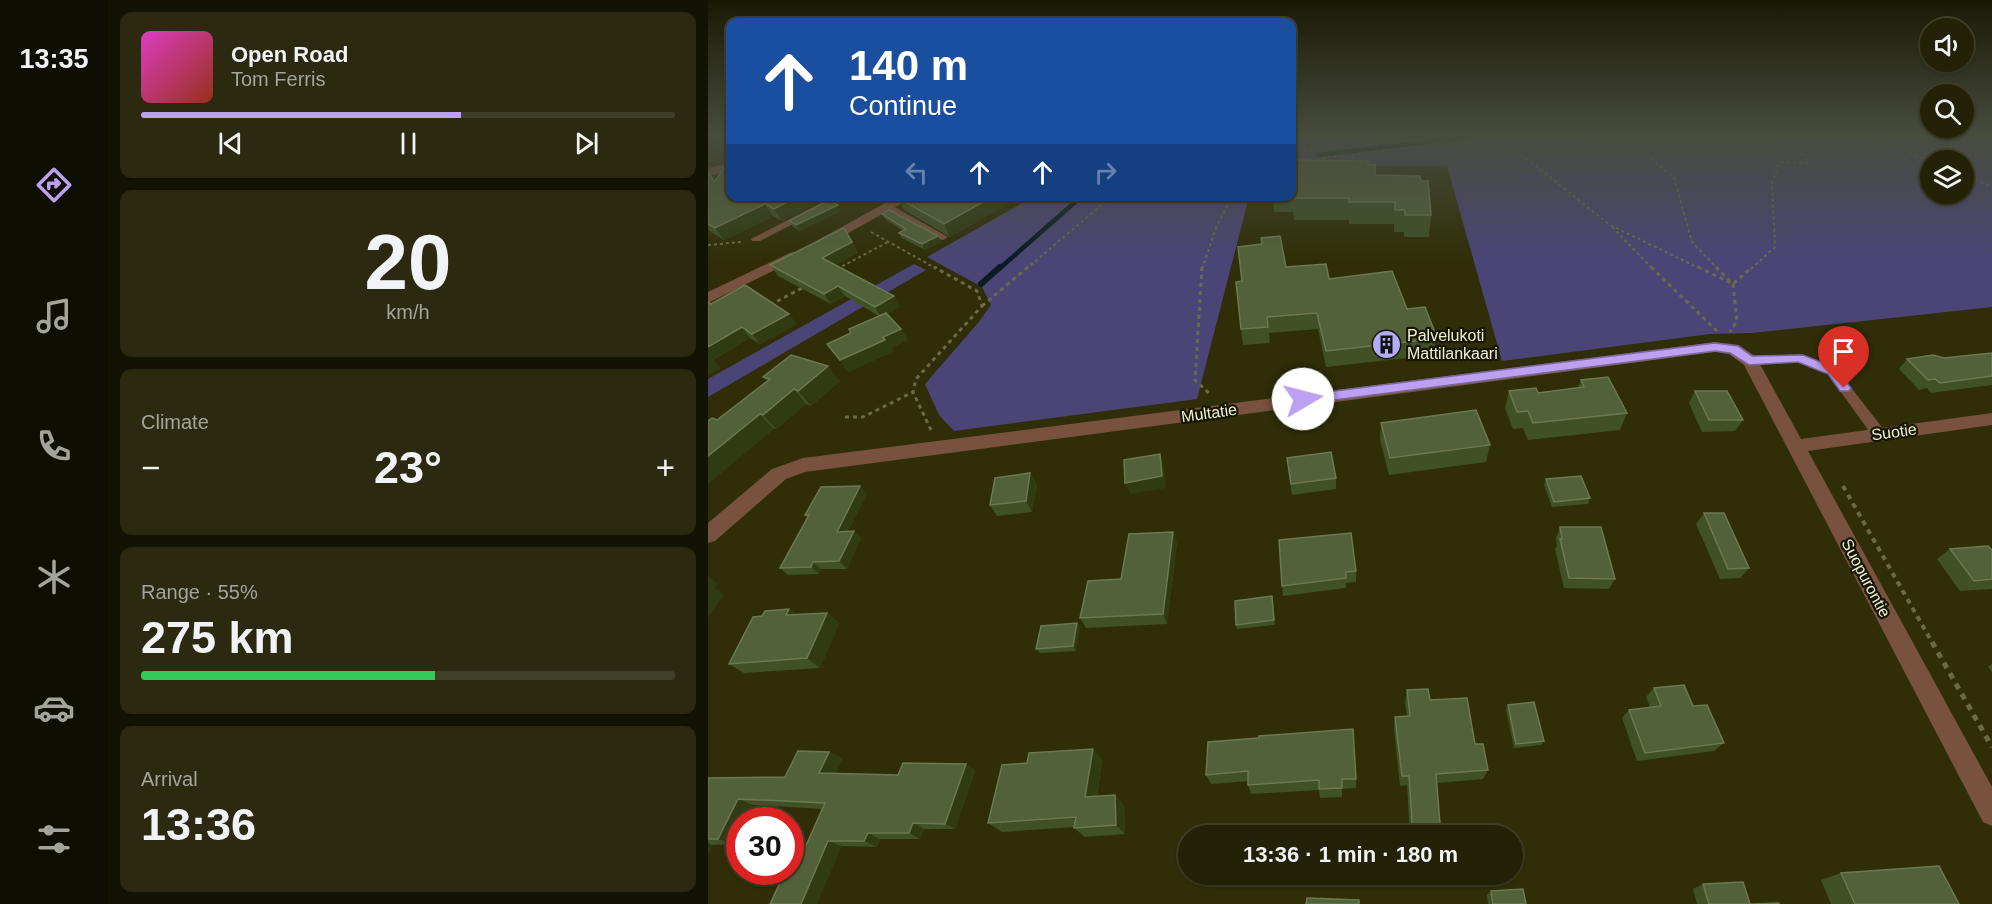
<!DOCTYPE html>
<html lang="en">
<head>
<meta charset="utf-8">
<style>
	body { margin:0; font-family:Helvetica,sans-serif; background:#2b2a10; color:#f1f3f6; height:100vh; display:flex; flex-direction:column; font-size:22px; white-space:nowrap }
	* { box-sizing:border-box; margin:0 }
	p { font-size:20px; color:#a3a49b }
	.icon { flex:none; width:33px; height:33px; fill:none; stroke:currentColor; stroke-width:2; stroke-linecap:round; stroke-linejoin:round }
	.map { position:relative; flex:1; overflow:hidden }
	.drawer { display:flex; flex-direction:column; gap:12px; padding:12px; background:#131303; width:600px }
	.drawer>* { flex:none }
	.guide { position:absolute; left:18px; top:18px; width:570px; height:183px; border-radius:12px; box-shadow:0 2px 4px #0004,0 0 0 2px #403f28; background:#1a4fa0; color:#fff; overflow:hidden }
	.controls { position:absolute; left:1212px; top:18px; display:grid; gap:12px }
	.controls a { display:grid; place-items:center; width:54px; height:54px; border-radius:50%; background:#232206; box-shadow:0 2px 4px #0004,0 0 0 2px #403f28; font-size:30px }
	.speed { position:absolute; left:18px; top:807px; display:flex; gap:12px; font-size:30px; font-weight:700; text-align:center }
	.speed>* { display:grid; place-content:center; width:78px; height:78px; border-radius:50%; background:#232206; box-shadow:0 2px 4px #0004,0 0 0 2px #403f28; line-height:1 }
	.speed .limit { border:9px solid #d22; background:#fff; color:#111 }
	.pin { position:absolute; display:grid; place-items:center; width:51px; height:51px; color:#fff; margin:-62px -26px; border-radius:50% 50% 50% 0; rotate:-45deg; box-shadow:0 0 6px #0007 }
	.pin .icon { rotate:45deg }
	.me { position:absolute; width:66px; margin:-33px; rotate:82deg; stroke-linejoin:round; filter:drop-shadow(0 0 4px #0008) }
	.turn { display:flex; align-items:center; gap:21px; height:126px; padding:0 24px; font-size:27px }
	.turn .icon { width:78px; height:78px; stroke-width:2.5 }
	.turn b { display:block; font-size:42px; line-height:51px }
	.lanes { display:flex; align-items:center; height:57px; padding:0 24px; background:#0003; justify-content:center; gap:30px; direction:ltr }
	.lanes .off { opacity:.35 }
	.big { font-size:45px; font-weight:600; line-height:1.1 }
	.drawer .card { flex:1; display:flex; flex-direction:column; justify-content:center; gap:9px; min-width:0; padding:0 21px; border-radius:12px; background:#2b2a10 }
	.drawer .dial { align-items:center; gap:0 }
	.dial b { font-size:78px; line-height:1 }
	.song { display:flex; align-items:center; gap:18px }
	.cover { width:72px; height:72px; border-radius:9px; background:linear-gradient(135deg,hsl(310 70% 55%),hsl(10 70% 35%)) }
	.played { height:6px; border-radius:3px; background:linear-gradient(90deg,#bca0f2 60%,#403f28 60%) }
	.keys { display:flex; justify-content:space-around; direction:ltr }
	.heat { display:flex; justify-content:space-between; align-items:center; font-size:33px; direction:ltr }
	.charge { height:9px; border-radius:4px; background:linear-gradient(90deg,#34c759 55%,#403f28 0) }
	.trip { position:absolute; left:470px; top:825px; width:345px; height:60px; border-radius:30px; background:#232206; box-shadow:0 2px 4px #0004,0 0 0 2px #403f28; font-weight:600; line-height:60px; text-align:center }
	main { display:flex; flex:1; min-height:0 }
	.menu { display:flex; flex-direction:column; width:108px; justify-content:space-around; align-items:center; background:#0e0e02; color:#a3a49b }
	.menu .icon { width:42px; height:42px }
	.menu .current { color:#bca0f2 }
	.menu b { font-size:27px; color:#f1f3f6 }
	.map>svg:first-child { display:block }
</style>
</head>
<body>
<main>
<nav class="menu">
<b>13:35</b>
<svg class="icon current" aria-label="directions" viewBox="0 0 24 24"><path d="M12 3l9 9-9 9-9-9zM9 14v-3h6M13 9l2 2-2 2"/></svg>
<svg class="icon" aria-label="music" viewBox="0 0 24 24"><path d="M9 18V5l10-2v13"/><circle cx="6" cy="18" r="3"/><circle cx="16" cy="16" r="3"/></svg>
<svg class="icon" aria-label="phone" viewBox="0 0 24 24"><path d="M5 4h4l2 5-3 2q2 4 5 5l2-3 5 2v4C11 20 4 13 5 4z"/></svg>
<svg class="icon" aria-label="climate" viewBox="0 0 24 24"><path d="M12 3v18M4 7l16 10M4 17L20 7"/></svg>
<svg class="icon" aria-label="car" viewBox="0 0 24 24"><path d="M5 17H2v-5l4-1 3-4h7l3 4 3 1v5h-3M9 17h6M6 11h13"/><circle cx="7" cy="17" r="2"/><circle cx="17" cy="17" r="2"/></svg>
<svg class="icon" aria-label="filters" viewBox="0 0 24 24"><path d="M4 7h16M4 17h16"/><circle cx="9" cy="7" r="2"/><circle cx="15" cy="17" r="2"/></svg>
</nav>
<section class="drawer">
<div class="card">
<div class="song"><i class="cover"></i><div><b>Open Road</b><p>Tom Ferris</p></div></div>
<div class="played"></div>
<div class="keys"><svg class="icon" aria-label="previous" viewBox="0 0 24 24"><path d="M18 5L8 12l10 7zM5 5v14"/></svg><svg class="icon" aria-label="pause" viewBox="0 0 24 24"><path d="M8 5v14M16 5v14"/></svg><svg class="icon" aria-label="next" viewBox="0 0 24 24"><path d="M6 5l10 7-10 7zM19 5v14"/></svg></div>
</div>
<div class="card dial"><b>20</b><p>km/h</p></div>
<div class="card"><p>Climate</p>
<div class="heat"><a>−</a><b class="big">23°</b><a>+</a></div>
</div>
<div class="card"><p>Range · 55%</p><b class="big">275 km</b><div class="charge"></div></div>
<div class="card"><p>Arrival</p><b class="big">13:36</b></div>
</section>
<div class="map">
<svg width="1284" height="904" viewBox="0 0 1284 904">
	<rect width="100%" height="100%" fill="#2f2e08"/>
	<g fill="#4b4577" fill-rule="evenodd">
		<path d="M584 135H1284V307L1044 333 1002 334 794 361 739 166H584ZM1222 160H1256V194H1222Z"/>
		<polygon points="325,197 541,197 489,399 246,431 231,415 217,384 270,323 283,305 274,287 219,257"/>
		<polygon points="206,264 218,270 0,397 0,379"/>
	</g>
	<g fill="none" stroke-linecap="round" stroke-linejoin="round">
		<g stroke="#0b1b23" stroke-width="4.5">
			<polyline points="611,155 776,135"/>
			<polyline points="291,269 374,196"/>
		</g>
		<polyline stroke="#0b1b23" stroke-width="6" points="273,284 292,267"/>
		<g stroke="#6b6a48" stroke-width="2" stroke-dasharray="3 3" stroke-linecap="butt">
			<polyline points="783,135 823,162 902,225 993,269"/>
			<polyline points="915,135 966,178 984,242 1010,269"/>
			<polyline points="1157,135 1222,161"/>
			<polyline points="19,152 22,135"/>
			<polyline points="584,152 757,135"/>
			<polyline points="614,158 786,138 891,135"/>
			<polyline points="1256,175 1284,187"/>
			<polyline points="904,227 945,269"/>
			<polyline points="163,232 229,269"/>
			<polyline points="0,245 33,242"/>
			<polyline points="129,269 180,242"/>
			<polyline points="318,269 404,196"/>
			<polyline points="494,269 509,225 525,196"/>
			<polyline points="1043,269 1067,247 1064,182 1072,162 1100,163 1081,135"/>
		</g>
		<g stroke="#6b6a48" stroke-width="3" stroke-dasharray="4 4" stroke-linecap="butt">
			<polyline points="494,267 487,380 503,395"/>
			<polyline points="943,267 1009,331"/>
			<polyline points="990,267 1025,284 1044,267"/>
			<polyline points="1008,267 1025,284 1029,321 1022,332"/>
			<polyline points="128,269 132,267"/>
			<polyline points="62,305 98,286"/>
			<polyline points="274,306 320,267"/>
			<polyline points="137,417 155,417 205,392"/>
			<polyline points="223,430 205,392 208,379 274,306 269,291 226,267"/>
		</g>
		<polyline stroke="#6b6a48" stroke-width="4" stroke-dasharray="5 5" stroke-linecap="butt" points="1135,486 1225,644"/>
		<polyline stroke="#6b6a48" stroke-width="5" stroke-dasharray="6 6" stroke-linecap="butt" points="1224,642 1284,747"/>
		<g fill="#78523e" fill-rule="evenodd">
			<polygon points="127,196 139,196 52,241 44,241 43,239"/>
			<polygon points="177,205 183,205 240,237 235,240 231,239 177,209"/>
			<polygon points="1091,354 1128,368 1176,430 1178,434 1176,438 1166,438 1120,374 1090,362 1042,365 1036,361 1042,357"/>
		</g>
		<g fill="#78523e" fill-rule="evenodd">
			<polygon points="22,163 22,170 0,176 0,168"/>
			<polygon points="190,196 207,196 122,243 112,243 110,240"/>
			<polygon points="84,252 89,253 91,256 89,259 0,303 0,292"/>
			<polygon points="1007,342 1031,345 1048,357 1093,439 1284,413 1284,425 1100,451 1284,787 1284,826 1275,822 1036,365 1021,354 1007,352 97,472 78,479 7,541 0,543 0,523 64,469 95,458"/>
		</g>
	</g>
	<g fill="#405027">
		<polygon points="660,165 667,175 713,181 723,215 721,237 696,237 696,232 686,232 686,224 641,224 641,220 586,220 585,212 566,212 565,196 584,196 584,167"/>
		<polygon points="0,170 7,181 113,201 74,221 65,216 16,240 0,230"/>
		<polygon points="190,198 307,200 242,237 196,210"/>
		<polygon points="133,211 92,231 85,227 81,221"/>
		<polygon points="174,214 233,242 217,250 194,238 191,233 195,231 177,219"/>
		<polygon points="142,238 150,253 127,265 186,296 192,306 180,314 193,329 200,340 183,348 185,351 141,372 119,344 143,333 171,316 137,296 123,304 70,276 62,265"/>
		<polygon points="553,238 578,267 621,279 699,309 728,335 726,351 716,352 716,356 618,367 610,329 561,333 562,343 535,345 533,329 534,281 553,244"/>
		<polygon points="3,304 89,324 52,344 42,338 5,360 12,368 0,375"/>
		<polygon points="1284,353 1284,385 1223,393 1219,388 1211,390 1191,369 1199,359 1236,358"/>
		<polygon points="55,377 132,381 103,406 98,404 68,429 9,420 59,381"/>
		<polygon points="873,380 919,413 912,430 820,440 815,428 805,429 797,408 801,391 830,393 870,387"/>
		<polygon points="987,391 1035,420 1027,431 994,432 981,403"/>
		<polygon points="673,423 782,445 778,462 681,475 672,440"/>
		<polygon points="579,458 628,478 628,489 584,495"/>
		<polygon points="322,473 329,485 324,512 289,516 282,505"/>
		<polygon points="838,479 882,498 880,504 844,507 836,485"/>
		<polygon points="159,494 140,531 153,538 139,569 113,569 111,574 80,575 72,568 99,518 97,515"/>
		<polygon points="996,513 1041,568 1032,578 1012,579 988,524"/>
		<polygon points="852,527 907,579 901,589 856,588 847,549 849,546 848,538"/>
		<polygon points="571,540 648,571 648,582 638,583 638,588 575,596 574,586"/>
		<polygon points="469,543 459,624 378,628 372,618 413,579"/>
		<polygon points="1242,549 1284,550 1284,589 1252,591 1229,559"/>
		<polygon points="564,596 567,625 529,629 528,625"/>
		<polygon points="81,609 89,615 119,613 131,623 112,668 36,673 21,664 54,616"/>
		<polygon points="372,628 368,651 332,653 328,649"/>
		<polygon points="1284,664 1284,672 1280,667"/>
		<polygon points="946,688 985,706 1016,743 1006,751 929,761 914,718 921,710 942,707 938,697"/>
		<polygon points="699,690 722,700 767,744 780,770 775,779 729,783 733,836 702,836 699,785 692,786 686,728 687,717 699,716 697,702"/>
		<polygon points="800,705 836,741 833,745 806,748 798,709"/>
		<polygon points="500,742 648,779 648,788 634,789 634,797 612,798 611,790 543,794 540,785 540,781 503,784 498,775"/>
		<polygon points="385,749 394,760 389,797 416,805 417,834 377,837 366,828 366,827 294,832 280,823 319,763"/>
		<polygon points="121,752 134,759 127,774 190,775 258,764 267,771 247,829 216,829 212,839 172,839 169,847 134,846 96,850 115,809 45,805 37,820 32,820 26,844 4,845 0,853 0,778 77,777"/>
		<polygon points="1133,873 1251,904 1123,904 1113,880"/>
		<polygon points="544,874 543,880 513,879 511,877"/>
		<polygon points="995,884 1042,904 1071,904 989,904 985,889"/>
		<polygon points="783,891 818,904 780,904 779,895"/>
	</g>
	<g fill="#313b13">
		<polygon points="91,196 111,196 113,201 74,221 66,209"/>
		<polygon points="286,196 306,196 307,200 242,237 236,224"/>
		<polygon points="57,204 65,216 16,240 7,228"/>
		<polygon points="130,205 133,211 92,231 88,225"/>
		<polygon points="136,228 150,253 121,269 114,258"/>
		<polygon points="230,236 233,242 217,250 214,244"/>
		<polygon points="130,286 137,296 123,304 116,294"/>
		<polygon points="186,296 192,306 174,318 167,307"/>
		<polygon points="81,314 89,324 52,344 44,334"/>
		<polygon points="34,327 42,338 5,360 12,368 0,375 0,347"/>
		<polygon points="193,329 200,340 183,348 185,351 141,372 132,360 175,337"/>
		<polygon points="120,366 132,381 103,406 90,391"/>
		<polygon points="86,389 98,404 68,429 55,415"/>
		<polygon points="52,414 66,429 0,484 0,456"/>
		<polygon points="452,454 456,465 458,488 422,494 417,483"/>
		<polygon points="322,473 329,485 324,512 318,501"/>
		<polygon points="152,486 159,494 136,539 129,532"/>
		<polygon points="146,531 153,538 139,569 131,561"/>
		<polygon points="465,532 469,543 459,624 455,614"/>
		<polygon points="105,562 113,569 111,574 103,567"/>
		<polygon points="0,576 10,584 7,588 16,595 0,617"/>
		<polygon points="81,609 94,619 78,615"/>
		<polygon points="119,613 131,623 112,668 99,658"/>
		<polygon points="369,623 372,628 368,651 365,646"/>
		<polygon points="385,749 394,760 387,807 377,797"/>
		<polygon points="121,752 134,759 124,780 111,773"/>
		<polygon points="258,764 267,771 247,829 237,824"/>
		<polygon points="407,795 416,805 417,834 408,825"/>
		<polygon points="30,799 45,805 37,820 32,820 32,833 26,844 10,839"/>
		<polygon points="205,823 216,829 212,839 201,833"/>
		<polygon points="160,833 172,839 169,847 156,841"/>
		<polygon points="120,841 134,846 109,904 93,904"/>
		<polygon points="0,843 4,845 0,853"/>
	</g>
	<g fill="#53613a" stroke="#6b7852" stroke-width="1.5">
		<polygon points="22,160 22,196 91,196 66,209 57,204 7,228 0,224 0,171 6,182"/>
		<polygon points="587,160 660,161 660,165 667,165 667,175 712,176 713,181 720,181 723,215 697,215 697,210 687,210 687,202 641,202 641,198 584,198 585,190 584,190 584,167 587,167"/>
		<polygon points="192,196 286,196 236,224 190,198"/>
		<polygon points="121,200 130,205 88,225 81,221"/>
		<polygon points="181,210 230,236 214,244 191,233 198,229 174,214"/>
		<polygon points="136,228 144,242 114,258 186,296 167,307 130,286 116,294 62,265"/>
		<polygon points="572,236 578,267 618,264 621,279 684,271 699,309 717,307 728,335 716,336 717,340 618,351 609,313 559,317 560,327 533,329 528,282 534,281 530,247 554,244 553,238"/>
		<polygon points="37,285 81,314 44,334 34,327 0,347 0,302 3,304"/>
		<polygon points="178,313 193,329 175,337 177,340 132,360 119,344 143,333 141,329"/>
		<polygon points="1284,353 1284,376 1232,383 1227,379 1220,380 1199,359 1225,355 1236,358"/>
		<polygon points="83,355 120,366 90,391 86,389 55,415 52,414 0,456 0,421 4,418 9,420 62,379 55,377"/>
		<polygon points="900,377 919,413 825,423 820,411 809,412 801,391 828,388 830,393 876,387 873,380"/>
		<polygon points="987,391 1019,391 1035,420 1001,420"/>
		<polygon points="768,410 782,445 682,458 673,423"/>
		<polygon points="623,452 628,478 583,484 579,458"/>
		<polygon points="452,454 454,476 417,483 416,460"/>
		<polygon points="322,473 318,501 282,505 287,478"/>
		<polygon points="873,476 882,498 846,502 838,479"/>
		<polygon points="152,486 129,532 146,531 131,561 105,562 103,567 72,568 101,515 97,515 113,487"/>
		<polygon points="996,513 1016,513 1041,568 1020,569"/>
		<polygon points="852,527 893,527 907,579 861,578 852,539 854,539"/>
		<polygon points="465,532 455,614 372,618 380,581 413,579 421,534"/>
		<polygon points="643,533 648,571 638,572 638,578 574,586 571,540"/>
		<polygon points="1280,546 1284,550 1284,579 1266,581 1242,549"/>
		<polygon points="564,596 566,620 528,625 527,601"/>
		<polygon points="81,609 78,615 119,613 99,658 21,664 45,617 54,616 57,611"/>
		<polygon points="369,623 365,646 328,649 333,626"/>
		<polygon points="976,685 985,706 999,705 1016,743 937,753 921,710 953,706 946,688"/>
		<polygon points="720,689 722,700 759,698 767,744 775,744 780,770 728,774 733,836 705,836 701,776 694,776 687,717 702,716 699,690"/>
		<polygon points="826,702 836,741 808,744 800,705"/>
		<polygon points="645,729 648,779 634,779 634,788 611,789 611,780 540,785 540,771 498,775 500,742 551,738 551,736"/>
		<polygon points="385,749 377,797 407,795 408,825 366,828 368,817 280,823 294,765 319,763 321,753"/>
		<polygon points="90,751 121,752 111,773 190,775 195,763 258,764 237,824 205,823 201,833 160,833 156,841 120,841 93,904 62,904 77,872 82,872 82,859 87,850 96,850 117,803 30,799 10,839 0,839 0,778 77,777"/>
		<polygon points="517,826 546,826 546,836 516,836"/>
		<polygon points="1231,866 1251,904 1147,904 1133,873"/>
		<rect x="511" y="874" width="31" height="3"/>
		<polygon points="1035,882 1042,904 1071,903 1071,904 1001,904 995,884"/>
		<polygon points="815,889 818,904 785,904 783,891"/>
		<polygon points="599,898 651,900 651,904 598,904"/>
	</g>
	<linearGradient id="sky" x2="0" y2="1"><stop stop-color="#1a1904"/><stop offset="0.52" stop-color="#474c3d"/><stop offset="1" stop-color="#474c3d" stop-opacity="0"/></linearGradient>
	<rect width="1284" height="261" fill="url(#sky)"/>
	<polygon fill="#bca0f2" stroke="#7a689d" stroke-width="1.5" points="1007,343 1030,346 1044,356 1095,355 1128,368 1143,388 1141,391 1132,391 1120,374 1090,362 1041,365 1022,353 1007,351 595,404 589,399 595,395"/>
	<defs>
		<symbol id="building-disc" viewBox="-11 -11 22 22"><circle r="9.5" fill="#b4acf9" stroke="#161603"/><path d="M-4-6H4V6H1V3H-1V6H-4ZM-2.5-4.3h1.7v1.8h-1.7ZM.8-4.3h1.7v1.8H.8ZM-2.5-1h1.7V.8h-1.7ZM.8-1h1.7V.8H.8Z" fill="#111"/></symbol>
	</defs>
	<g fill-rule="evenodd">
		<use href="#building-disc" x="662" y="328" width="33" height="33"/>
	</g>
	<g text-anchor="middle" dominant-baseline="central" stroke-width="4.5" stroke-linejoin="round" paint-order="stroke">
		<g font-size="16" fill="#eff0d6" stroke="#161603" text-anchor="start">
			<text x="699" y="335">Palvelukoti<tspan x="699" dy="18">Mattilankaari</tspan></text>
		</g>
		<g font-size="16" fill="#eff0d6" stroke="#161603">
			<text transform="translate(501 413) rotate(-8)">Multatie</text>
			<text transform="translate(1186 432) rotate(-8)">Suotie</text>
			<text transform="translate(1158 578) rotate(62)">Suopurontie</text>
		</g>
	</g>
</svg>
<div class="controls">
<a><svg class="icon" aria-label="sound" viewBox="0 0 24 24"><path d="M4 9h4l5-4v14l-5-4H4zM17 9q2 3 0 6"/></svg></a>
<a><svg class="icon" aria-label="search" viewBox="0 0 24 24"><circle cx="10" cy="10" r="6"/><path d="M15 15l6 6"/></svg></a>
<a><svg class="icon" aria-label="layers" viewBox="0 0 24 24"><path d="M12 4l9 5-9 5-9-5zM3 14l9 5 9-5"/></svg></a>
</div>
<div class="speed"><div class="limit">30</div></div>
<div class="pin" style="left:1136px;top:388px;background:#d93025"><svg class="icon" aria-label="arrive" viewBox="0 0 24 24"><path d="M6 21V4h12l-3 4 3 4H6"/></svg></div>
<svg class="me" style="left:595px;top:399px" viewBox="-20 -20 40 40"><circle r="19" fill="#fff"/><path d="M0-13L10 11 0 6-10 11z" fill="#bca0f2"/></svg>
<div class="trip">13:36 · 1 min · 180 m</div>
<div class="guide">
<div class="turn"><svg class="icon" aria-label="ahead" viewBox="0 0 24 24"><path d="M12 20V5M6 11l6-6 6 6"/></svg><div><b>140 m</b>Continue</div></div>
<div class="lanes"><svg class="icon off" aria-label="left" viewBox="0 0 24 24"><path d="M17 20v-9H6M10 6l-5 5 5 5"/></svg><svg class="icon" aria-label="ahead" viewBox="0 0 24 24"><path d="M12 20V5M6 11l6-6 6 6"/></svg><svg class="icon" aria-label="ahead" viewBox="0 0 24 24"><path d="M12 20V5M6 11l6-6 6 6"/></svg><svg class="icon off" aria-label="right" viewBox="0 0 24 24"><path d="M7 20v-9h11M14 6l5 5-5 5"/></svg></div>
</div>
</div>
</main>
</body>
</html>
